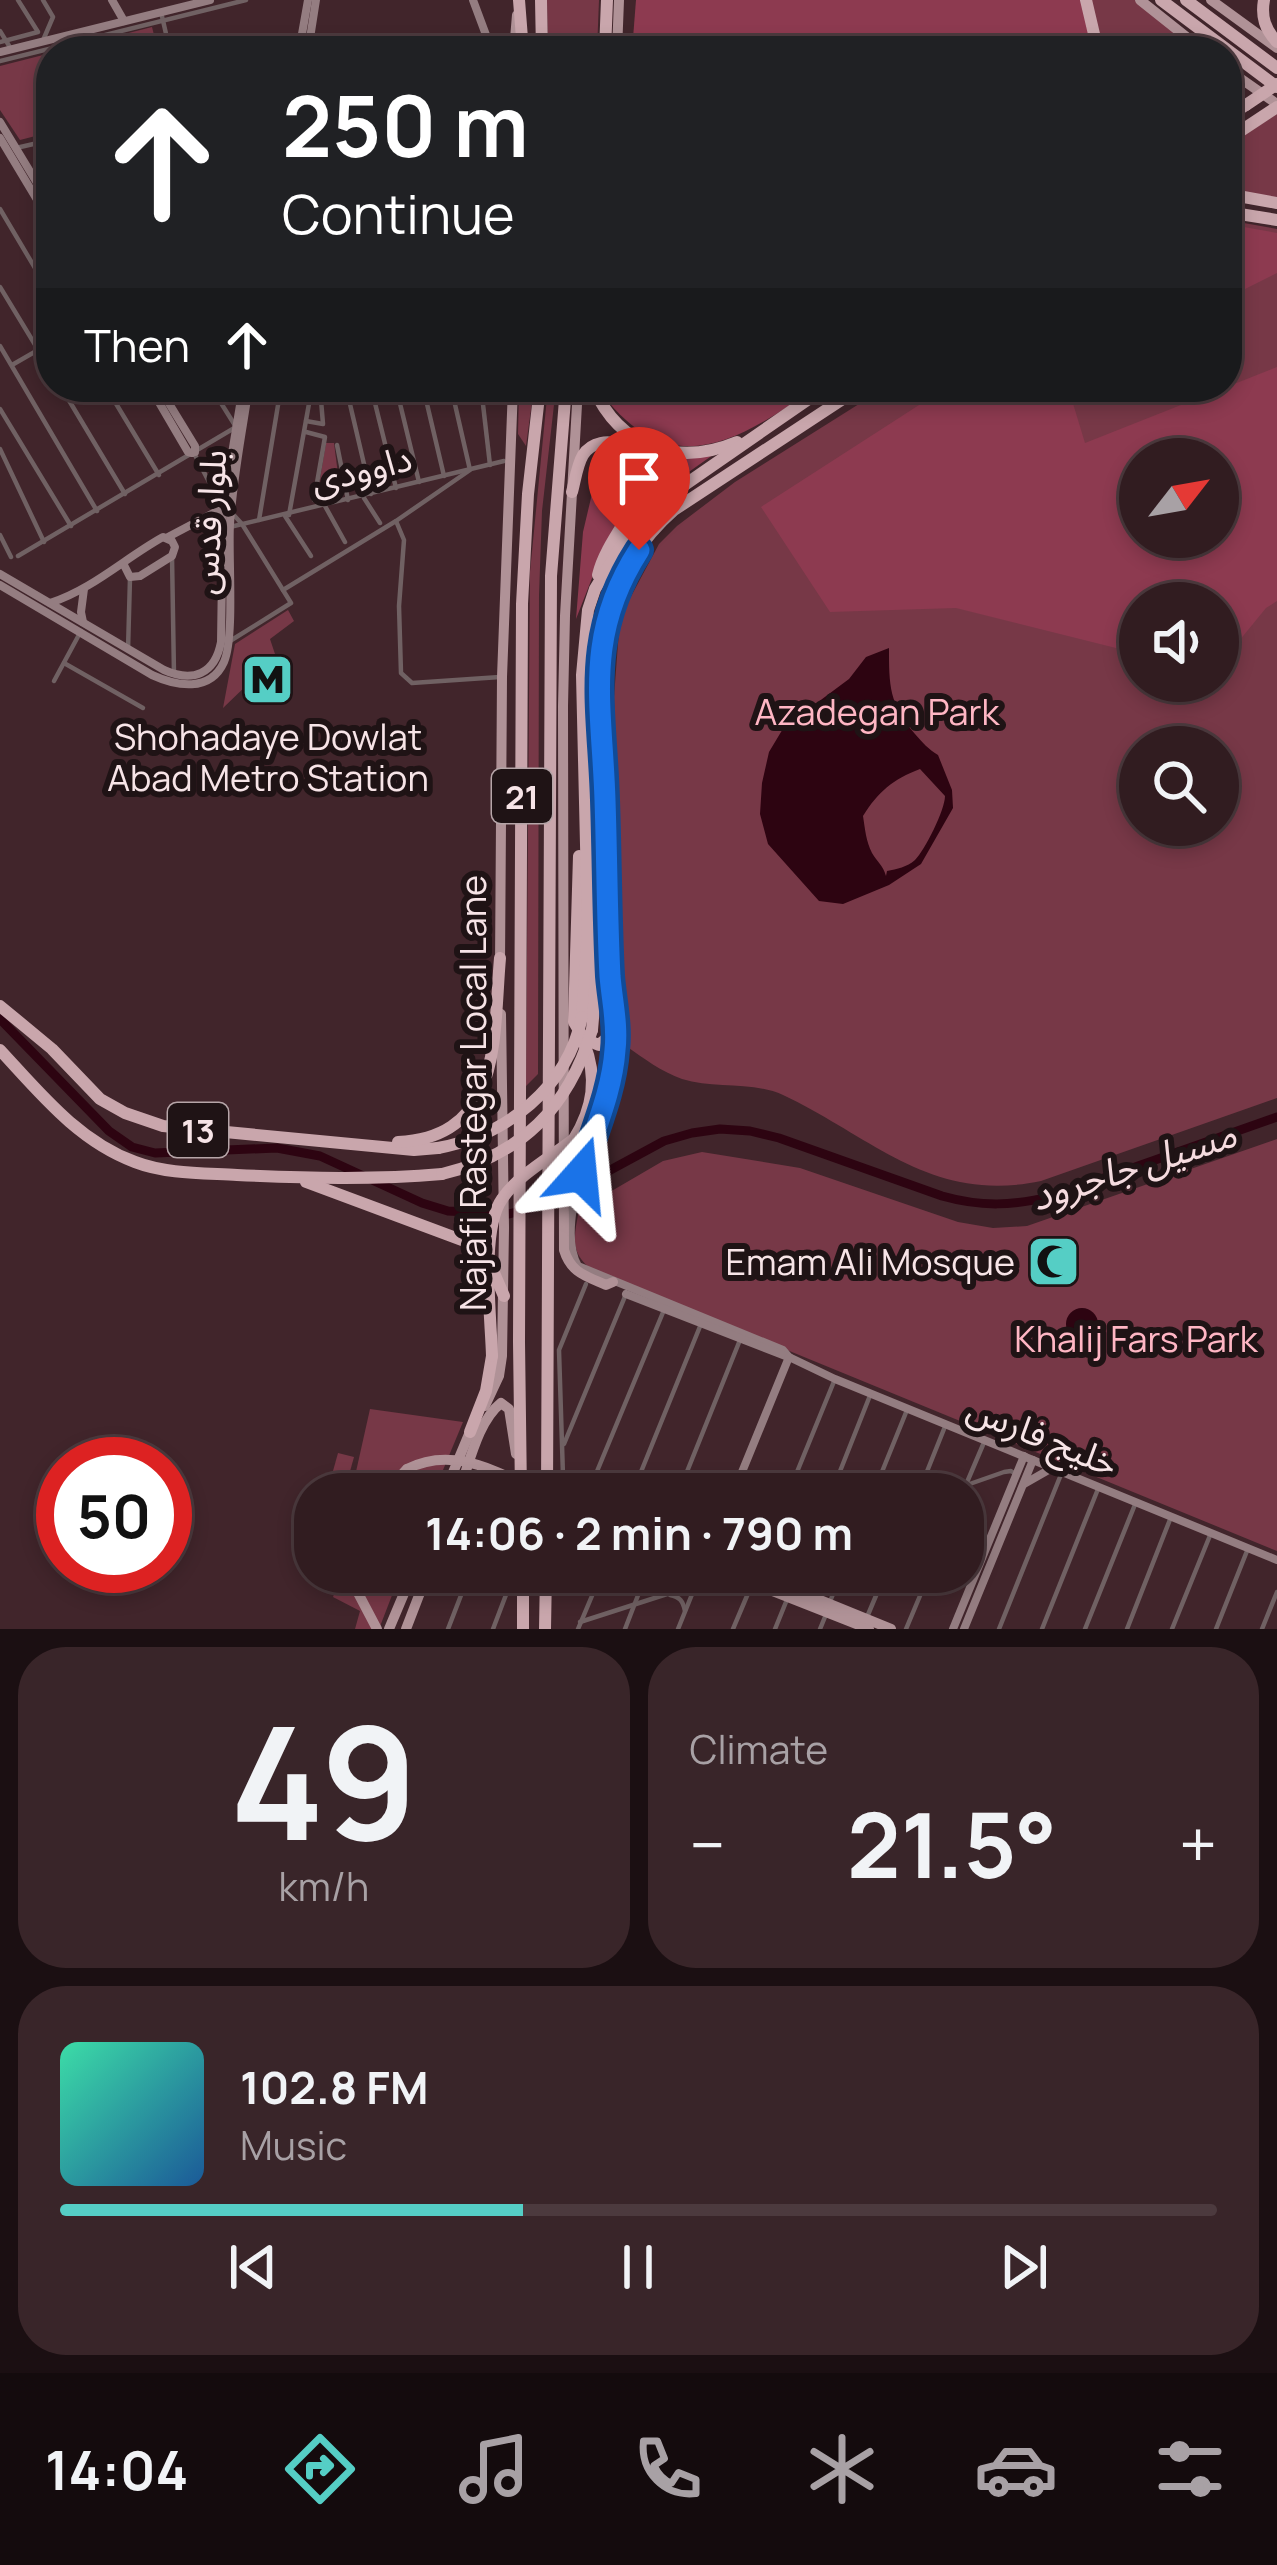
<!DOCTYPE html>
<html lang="en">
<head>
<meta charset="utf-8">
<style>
	body { margin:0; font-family:Manrope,"Noto Sans Arabic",sans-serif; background:#392529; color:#f1f3f6; height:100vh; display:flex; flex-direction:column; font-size:45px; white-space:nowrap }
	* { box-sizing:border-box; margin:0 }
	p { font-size:39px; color:#a8a1a5 }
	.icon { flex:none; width:66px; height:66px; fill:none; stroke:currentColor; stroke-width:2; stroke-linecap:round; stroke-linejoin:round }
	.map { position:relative; height:1629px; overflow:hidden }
	.panel { display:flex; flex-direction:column; gap:18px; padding:18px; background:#1b0f12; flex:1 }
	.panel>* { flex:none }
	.top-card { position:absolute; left:36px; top:36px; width:1206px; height:366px; border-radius:48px; box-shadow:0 6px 18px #0003,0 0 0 3px #4c3a3e; background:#202124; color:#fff; overflow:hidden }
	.needle { width:78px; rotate:59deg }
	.buttons { position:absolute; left:1119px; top:438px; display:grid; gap:24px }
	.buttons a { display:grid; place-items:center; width:120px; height:120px; border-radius:50%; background:#311c20; box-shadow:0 6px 18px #0003,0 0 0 3px #4c3a3e; font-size:60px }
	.speed { position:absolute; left:36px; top:1437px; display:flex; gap:24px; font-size:60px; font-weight:700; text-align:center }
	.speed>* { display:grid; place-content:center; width:156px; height:156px; border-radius:50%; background:#311c20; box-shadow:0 6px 18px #0003,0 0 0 3px #4c3a3e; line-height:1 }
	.speed .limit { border:18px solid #d22; background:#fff; color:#111 }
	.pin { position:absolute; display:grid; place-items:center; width:102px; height:102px; color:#fff; margin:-123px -51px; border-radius:50% 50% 50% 0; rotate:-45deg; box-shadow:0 0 12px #0007 }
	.pin .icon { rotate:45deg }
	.me { position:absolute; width:132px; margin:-66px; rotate:18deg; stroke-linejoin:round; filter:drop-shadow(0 0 9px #0008) }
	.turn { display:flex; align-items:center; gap:42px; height:252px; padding:0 48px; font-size:54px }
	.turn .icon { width:156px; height:156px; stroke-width:2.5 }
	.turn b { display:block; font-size:84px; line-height:102px }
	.then { display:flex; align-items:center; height:114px; padding:0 48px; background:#0003; gap:24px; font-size:45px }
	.big { font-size:90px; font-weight:700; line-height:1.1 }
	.panel .widget { flex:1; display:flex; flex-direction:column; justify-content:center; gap:18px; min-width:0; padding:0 42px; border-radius:48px; background:#392529 }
	.panel .dial { align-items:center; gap:0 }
	.dial b { font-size:156px; line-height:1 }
	.song { display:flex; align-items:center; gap:36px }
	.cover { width:144px; height:144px; border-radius:18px; background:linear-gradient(135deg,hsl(160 70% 55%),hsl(210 70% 35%)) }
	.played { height:12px; border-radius:6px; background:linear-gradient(90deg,#55cec5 40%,#4c3a3e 40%) }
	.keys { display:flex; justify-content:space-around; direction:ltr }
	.heat { display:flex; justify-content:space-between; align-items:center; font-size:66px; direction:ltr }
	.panel .tiles { flex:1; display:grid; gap:18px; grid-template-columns:1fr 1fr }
	.widget:last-child { grid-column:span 2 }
	.trip { position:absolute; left:294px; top:1473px; width:690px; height:120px; border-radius:48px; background:#311c20; box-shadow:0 6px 18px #0003,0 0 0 3px #4c3a3e; font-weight:700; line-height:120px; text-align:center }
	.tabs { display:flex; height:192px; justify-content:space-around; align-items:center; background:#140b0d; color:#a8a1a5 }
	.tabs .icon { width:84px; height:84px }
	.tabs .selected { color:#55cec5 }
	.tabs b { font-size:54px; color:#f1f3f6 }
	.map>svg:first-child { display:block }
</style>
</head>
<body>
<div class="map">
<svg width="1277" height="1629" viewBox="0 0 1277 1629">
	<rect width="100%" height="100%" fill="#41252b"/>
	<g fill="#773847" fill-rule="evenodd">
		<polygon points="547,0 599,0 597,51 548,51"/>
		<polygon points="1089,0 1136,0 1201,51 1101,51"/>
		<polygon points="152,27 158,51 58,51"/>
		<polygon points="51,53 51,132 20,140 0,110 0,66"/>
		<polygon points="1277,114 1277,200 1227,191 1227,146"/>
		<path d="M1227 220 1277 229V1098L1041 1181C931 1204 874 1138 783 1095 753 1081 714 1089 682 1079 662 1072 643 1058 626 1046L622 986 614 697 620 617 659 544 677 526 735 482 886 387H1227ZM1140 459H1218V537H1140ZM1140 603H1218V681H1140ZM1140 747H1218V825H1140Z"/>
		<polygon points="519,387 534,387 526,446 518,434"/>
		<polygon points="548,387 556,387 542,511 539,595 538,1074 526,1086 530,572"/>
		<polygon points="326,443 334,443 341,498 316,503"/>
		<polygon points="288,610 294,621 270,639 276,657 223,708 235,644"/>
		<path d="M1277 1139V1551L594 1271C569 1254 574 1237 579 1210L663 1161 702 1152 800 1168 958 1222 993 1228 1027 1226Z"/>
		<polygon points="370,1409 463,1422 433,1494 351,1494"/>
		<polygon points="338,1453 354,1457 344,1493 328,1489"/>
		<polygon points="343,1572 401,1572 379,1629 355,1629 360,1611 333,1597"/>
	</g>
	<g fill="#8d3a50" fill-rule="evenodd">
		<polygon points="636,0 1081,0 1096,51 632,51"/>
		<polygon points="1227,224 1277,233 1277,273 1227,298"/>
		<path d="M1277 367V601L1266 608 1239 641 1218 643V603H1140V648L1124 650 956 608 830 612 761 507 947 387H1068L1085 443ZM1218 459V537H1140V459Z"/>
		<path d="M597 387H817C737 442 668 487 597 387Z"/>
		<path d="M634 442 717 452 638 508C652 483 660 463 634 442Z"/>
		<polygon points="596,447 627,450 642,472 635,494 607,540 576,619 583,532 595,481"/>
	</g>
	<g fill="#2d0411" fill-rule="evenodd">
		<path d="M889 648C889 685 889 704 915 734 923 743 928 749 938 755L952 790 953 808 921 864 889 885 843 904 819 901 768 844 760 814 762 783 769 752 784 727 791 719 802 714 849 679 866 657ZM920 769 945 796C945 810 925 850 915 860 907 867 897 869 887 871L886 876C883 865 877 862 872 853 866 841 865 829 863 816 878 792 893 779 920 769Z"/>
		<circle cx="1082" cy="1324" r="16"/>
	</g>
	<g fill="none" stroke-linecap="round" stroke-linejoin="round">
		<path stroke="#2d0411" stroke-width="9" d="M0 1019 109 1131 132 1147 155 1153 277 1148 320 1156 422 1203 448 1211 509 1214 529 1209 553 1201 664 1141 692 1133 720 1129 750 1131 779 1138 942 1196C981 1207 1013 1206 1053 1196L1277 1117"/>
		<g stroke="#706163" stroke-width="4.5">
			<polyline points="43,0 53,17 44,38"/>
			<polyline points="161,12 170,51"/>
			<polyline points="0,31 11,49"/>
			<polyline points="0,42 38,32 18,0"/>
			<polyline points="0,61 246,0"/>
			<polyline points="16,148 51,140"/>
			<polyline points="33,178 51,173"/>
			<polyline points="0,209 51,295"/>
			<polyline points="0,287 51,371"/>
			<polyline points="0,346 97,511"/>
			<polyline points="12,365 38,350"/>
			<polyline points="61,387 125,494"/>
			<polyline points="106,387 159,475"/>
			<polyline points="187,387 193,396"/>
			<polyline points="346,387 371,494"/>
			<polyline points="371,387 396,488"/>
			<polyline points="396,387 419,482"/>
			<polyline points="423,387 444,476"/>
			<polyline points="481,387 490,465"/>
			<polyline points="0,409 71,526"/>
			<polyline points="306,421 323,424 320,388"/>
			<polyline points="306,432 325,437 314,500"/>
			<polyline points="337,445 348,500"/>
			<polyline points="0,449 44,542"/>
			<polyline points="195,455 220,503"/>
			<polyline points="364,498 380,523"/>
			<polyline points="325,506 345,542"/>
			<polyline points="289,515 312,387"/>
			<polyline points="285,516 311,556"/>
			<polyline points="259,520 281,387"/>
			<polyline points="396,521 404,540 399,606 401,673 412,683 500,677"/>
			<polyline points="230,527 504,461"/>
			<polyline points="0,535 11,557"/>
			<polyline points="18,556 236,427 211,387"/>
			<polyline points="172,556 174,675"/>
			<polyline points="283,590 396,521 470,470 451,387"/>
			<polyline points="230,641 291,603 242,524 231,512"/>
			<polyline points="128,650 130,578"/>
			<polyline points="64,663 143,708"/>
			<polyline points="54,681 81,631"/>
			<polyline points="586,1284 559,1350 563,1476 588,1492"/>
			<polyline points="564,1444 626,1294"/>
			<polyline points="588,1493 664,1310"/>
			<polyline points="499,1494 504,1482"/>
			<polyline points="632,1494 701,1324"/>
			<polyline points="678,1494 740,1340"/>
			<polyline points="788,1494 835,1379"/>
			<polyline points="831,1494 871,1393"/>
			<polyline points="873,1494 907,1410"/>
			<polyline points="918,1494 946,1424"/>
			<polyline points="941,1494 1004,1472 1011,1471 1014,1473"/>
			<polyline points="962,1494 985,1440"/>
			<polyline points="791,1588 799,1572"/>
			<polyline points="676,1589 691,1572"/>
			<path d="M670 1595C680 1597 683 1601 685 1611"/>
			<polyline points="829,1604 842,1572"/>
			<polyline points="867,1617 886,1572"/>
			<polyline points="580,1622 723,1576"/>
			<polyline points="448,1629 470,1572"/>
			<polyline points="493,1629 512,1579"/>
			<polyline points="578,1629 602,1572"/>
			<polyline points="625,1629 647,1572"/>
			<polyline points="678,1629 701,1572"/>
			<polyline points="733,1629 752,1584"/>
			<polyline points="775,1629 788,1597"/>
			<polyline points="820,1629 827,1612"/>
			<polyline points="906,1629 930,1572"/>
			<polyline points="999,1629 1062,1472"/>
			<polyline points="1042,1629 1098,1489"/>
			<polyline points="1085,1629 1136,1502"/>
			<polyline points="1127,1629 1171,1517"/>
			<polyline points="1172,1629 1211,1533"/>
			<polyline points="1216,1629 1247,1551"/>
			<polyline points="1262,1629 1277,1592"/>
		</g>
		<g stroke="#947d81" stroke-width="8">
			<polyline points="112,0 124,21"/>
			<polyline points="473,0 492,51"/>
			<polyline points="299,51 308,0"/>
			<polyline points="308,51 316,0"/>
			<polyline points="0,52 210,0"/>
			<polyline points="0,122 51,206"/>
			<polyline points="0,138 51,223"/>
			<polyline points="150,387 188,452 192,453"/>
			<polyline points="159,387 195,446 195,452"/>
			<polyline points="168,537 223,508"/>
			<path d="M0 574 164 670C193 683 215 674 221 642L223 508 243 387"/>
			<path d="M0 585 152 675C176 686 210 693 224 662 235 637 228 556 230 524 233 478 242 432 249 387"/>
			<path d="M50 603C93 589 125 558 163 537L172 541 175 547 172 556 140 576 130 577 124 565"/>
			<polyline points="83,622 81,612 84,589"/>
			<path d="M615 1026C620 1092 548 1214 578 1266L783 1350 789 1357 835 1379 1277 1560"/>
			<polyline points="626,1294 788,1357"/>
			<polyline points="1024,1484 1052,1468"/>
			<polyline points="733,1494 789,1357"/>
			<polyline points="953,1629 1024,1456"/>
			<polyline points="964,1629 1033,1460"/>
		</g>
		<g stroke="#b09297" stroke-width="10">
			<polyline points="1140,0 1204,51"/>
			<polyline points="1211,0 1277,48"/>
			<polyline points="514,51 517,15"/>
			<polyline points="617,51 619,0"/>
			<polyline points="1227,69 1277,104"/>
			<path d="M578 387 565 616 563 706 564 1250C571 1273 586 1276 606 1285L613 1282"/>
			<polyline points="500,965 502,677 513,387"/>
			<polyline points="485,1406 499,1376 502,1356 504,1228 501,1014"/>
			<polyline points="384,1494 407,1469"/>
			<polyline points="444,1494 472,1427"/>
			<path d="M458 1494C469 1466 477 1422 501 1403L509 1409 516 1454"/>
			<polyline points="355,1572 357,1591 377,1629"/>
			<polyline points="724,1572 869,1629"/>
			<polyline points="751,1572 891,1629"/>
			<polyline points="389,1629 413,1572"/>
			<polyline points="406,1629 428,1572"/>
		</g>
		<g stroke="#c9a6ac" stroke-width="12">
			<polyline points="519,0 523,51"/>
			<polyline points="541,0 542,51"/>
			<polyline points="1086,0 1098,51"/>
			<polyline points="1161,0 1277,87"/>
			<polyline points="1186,0 1277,68"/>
			<path d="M1264 0C1261 17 1265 29 1277 42"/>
			<polyline points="605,51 607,0"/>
			<polyline points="1172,51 1193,51"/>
			<polyline points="1227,117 1246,105"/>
			<polyline points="1227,140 1277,107"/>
			<polyline points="1227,194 1277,203"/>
			<polyline points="1227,212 1277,220"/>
			<path d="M593 387C620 448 677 467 737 442"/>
			<path d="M572 492C575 481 577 465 583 455 601 428 648 448 644 479 641 507 606 540 598 575"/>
			<polyline points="579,856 574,1022 584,1039 599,1045 610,1036 611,1016 607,873"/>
			<polyline points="0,1006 52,1049 100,1099 125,1113 163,1126 414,1150 438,1148"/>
			<polyline points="582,1017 588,929 582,675 588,610 595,589 628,535 657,504 826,387"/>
			<path d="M592 1030C600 941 599 853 600 764 600 716 595 665 606 618 617 576 642 538 674 510L861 387"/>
			<path d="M0 1050C40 1093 78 1141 135 1162 166 1174 204 1173 237 1175 306 1178 373 1180 442 1174"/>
			<path d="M574 1139C593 1108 598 1078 584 1043"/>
			<path d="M398 1142C503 1137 493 1037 500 958"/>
			<polyline points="306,1182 475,1245 488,1259 504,1296"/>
			<polyline points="470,1432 486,1391 492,1356"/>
			<polyline points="521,1494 519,1342 522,604 528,494 540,387"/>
			<polyline points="547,1494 551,576 566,387"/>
			<polyline points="523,1572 523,1629"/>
			<polyline points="545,1629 546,1572"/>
		</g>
		<path stroke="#b09297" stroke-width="10" d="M407 1469C456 1444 500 1475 547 1494"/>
		<g stroke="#c9a6ac" stroke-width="12">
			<polyline points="1246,105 1277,84"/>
			<path d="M438 1148C507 1135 567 1088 582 1017"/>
			<path d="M442 1174C522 1155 568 1108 592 1030"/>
			<path d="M492 1356C491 1317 480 1230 502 1199 518 1175 551 1157 574 1139"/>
		</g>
	</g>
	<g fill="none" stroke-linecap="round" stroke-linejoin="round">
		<defs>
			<path id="route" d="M581 1174C593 1133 612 1093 615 1050 618 1025 612 1001 610 976 607 918 607 859 605 800 602 704 583 637 639 550"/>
		</defs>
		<use href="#route" stroke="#114b97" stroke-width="30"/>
		<use href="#route" stroke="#1a73e8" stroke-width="21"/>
	</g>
	<defs>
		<symbol id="metro-square" viewBox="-11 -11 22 22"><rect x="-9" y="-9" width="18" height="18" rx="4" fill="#55cec5" stroke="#1f1315"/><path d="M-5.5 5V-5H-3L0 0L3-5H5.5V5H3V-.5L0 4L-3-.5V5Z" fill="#111"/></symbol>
		<symbol id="mosque-square" viewBox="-11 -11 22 22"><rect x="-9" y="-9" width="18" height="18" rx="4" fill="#55cec5" stroke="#1f1315"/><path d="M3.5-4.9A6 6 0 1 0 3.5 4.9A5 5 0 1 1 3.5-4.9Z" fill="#111"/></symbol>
	</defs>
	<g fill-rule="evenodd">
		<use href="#metro-square" x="238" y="650" width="59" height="59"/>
		<use href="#mosque-square" x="1024" y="1232" width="59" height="59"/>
	</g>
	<g text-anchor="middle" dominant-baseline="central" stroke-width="12" stroke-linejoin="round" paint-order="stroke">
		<g fill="#1f1315" stroke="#b6a5a8" stroke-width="3">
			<rect x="492" y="769" width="60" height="54" rx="9"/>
			<rect x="168" y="1103" width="60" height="54" rx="9"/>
		</g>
		<g font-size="33" font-weight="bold" fill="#f7e4e7">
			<text x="522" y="796">21</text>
			<text x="198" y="1130">13</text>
		</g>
		<g font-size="36" fill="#f7e4e7" stroke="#1f1315">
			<text transform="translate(361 469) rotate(-14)">داوودی</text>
			<text transform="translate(208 522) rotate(-86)">بلوار قدس</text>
			<text transform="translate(472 1093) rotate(-90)">Najafi Rastegar Local Lane</text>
			<text transform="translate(1043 1435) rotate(22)">خلیج فارس</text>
		</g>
		<g font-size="36" fill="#ffb6c4" stroke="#1f1315">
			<text x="877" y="711">Azadegan Park</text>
			<text x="1136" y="1338">Khalij Fars Park</text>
		</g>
		<g font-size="36" fill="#f7e4e7" stroke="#1f1315">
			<text x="268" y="736">Shohadaye Dowlat<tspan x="268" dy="41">Abad Metro Station</tspan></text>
			<text x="1015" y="1261" text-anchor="end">Emam Ali Mosque</text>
		</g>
		<g font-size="39" font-style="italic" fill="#f5dbdf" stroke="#1f1315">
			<text transform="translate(1133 1164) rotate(-18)">مسیل جاجرود</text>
		</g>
	</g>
</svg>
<div class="buttons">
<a><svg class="needle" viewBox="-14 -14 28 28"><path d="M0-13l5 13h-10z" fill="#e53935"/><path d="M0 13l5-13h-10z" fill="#a8a1a5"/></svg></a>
<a><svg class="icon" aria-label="sound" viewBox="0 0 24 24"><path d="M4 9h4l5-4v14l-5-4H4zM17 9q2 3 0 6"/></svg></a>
<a><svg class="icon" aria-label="search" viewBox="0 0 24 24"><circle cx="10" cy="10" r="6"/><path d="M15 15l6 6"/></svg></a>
</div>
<div class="speed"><div class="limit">50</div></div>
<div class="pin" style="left:639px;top:550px;background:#d93025"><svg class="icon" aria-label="arrive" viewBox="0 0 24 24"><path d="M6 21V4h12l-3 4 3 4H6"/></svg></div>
<svg class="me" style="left:581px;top:1174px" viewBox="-20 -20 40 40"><path d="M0-17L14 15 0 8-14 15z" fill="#1a73e8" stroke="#fff" stroke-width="4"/></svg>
<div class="trip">14:06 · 2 min · 790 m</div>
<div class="top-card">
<div class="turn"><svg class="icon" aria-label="ahead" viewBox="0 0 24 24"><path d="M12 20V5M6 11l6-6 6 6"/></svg><div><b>250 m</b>Continue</div></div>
<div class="then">Then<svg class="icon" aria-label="ahead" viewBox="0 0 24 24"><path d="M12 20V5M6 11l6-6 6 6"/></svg></div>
</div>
</div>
<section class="panel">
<div class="tiles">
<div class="widget dial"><b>49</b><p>km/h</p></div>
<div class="widget"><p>Climate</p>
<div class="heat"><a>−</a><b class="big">21.5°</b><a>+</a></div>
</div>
<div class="widget">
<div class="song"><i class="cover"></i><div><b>102.8 FM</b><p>Music</p></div></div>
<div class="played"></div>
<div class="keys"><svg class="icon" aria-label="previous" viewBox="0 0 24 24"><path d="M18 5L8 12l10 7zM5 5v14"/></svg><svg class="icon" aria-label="pause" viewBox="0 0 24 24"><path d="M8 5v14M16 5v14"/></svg><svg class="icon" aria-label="next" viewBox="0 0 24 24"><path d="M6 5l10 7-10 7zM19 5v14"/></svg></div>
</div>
</div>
</section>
<nav class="tabs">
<b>14:04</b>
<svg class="icon selected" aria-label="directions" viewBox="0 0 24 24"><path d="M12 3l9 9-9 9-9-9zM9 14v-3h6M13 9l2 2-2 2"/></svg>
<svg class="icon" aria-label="music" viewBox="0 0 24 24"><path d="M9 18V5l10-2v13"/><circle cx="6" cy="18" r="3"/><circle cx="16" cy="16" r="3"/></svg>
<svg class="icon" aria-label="phone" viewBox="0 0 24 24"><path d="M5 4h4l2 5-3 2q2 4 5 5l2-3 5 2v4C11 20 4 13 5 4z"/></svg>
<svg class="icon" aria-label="climate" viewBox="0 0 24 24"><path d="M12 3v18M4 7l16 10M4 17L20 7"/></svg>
<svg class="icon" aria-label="car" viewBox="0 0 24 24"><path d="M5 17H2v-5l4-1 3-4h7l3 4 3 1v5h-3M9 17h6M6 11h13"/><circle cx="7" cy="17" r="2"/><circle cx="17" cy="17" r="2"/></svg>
<svg class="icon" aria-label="filters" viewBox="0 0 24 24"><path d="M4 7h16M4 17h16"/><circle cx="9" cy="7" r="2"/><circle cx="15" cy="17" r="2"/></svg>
</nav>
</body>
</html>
